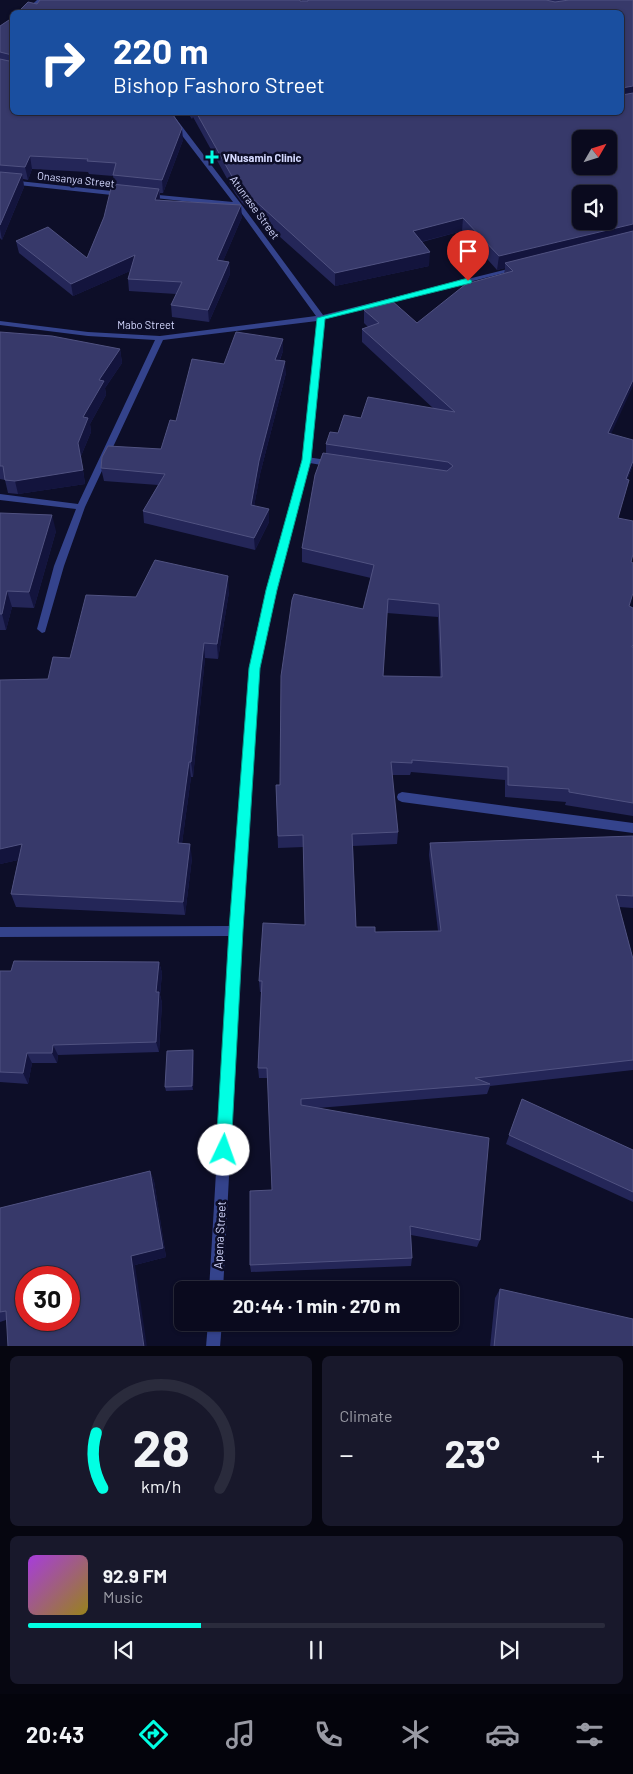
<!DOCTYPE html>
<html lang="en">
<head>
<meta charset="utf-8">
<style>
	body { margin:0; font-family:Barlow,sans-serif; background:#18182b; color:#f1f3f6; height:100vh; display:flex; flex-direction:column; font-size:19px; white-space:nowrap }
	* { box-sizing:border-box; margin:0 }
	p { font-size:16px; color:#999aa4 }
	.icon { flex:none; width:28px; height:28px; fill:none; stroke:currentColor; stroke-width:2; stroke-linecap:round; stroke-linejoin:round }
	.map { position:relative; height:1346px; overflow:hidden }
	.drawer { display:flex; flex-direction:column; gap:10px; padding:10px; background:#060610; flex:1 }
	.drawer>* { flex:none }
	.banner { position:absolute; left:10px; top:10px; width:614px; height:105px; border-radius:8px; box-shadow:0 1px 4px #0004,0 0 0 1px #2a2b3c; background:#1a4fa0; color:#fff; overflow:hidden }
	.needle { width:32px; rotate:51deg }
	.fabs { position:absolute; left:572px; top:130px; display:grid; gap:10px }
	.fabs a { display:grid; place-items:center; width:45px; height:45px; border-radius:8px; background:#0a0a1e; box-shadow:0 1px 4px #0004,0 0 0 1px #2a2b3c; font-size:25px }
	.speed { position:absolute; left:15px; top:1266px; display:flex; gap:10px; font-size:25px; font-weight:700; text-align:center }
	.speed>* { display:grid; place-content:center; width:65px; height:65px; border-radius:50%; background:#0a0a1e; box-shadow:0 1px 4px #0004,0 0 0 1px #2a2b3c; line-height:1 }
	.speed .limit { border:8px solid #d22; background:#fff; color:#111 }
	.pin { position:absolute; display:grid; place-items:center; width:42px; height:42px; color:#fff; margin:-51px -21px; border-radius:50% 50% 50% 0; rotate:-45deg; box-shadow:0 0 5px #0007 }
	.pin .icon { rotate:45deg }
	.me { position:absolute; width:55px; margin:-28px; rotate:3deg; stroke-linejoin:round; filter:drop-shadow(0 0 4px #0008) }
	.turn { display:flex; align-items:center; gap:18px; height:105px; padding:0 20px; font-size:22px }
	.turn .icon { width:65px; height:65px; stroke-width:2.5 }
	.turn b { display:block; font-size:35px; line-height:42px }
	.big { font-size:38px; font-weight:700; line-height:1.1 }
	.drawer .card { flex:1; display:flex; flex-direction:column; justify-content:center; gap:8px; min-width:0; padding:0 18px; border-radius:8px; background:#18182b }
	.drawer .dial { align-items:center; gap:0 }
	.dial svg { height:130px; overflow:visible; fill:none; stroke:#2a2b3c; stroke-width:7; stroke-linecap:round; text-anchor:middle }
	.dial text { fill:#f1f3f6; stroke:none }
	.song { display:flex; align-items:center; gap:15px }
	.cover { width:60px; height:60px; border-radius:8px; background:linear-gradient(135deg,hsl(280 70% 55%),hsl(50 70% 35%)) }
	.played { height:5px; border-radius:2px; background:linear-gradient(90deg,#01ffe3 30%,#2a2b3c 30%) }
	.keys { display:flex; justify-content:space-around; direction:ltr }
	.heat { display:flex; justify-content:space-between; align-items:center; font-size:28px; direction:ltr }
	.drawer .tiles { flex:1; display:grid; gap:10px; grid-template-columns:1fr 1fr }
	.card:last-child { grid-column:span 2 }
	.trip { position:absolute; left:174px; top:1281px; width:285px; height:50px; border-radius:8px; background:#0a0a1e; box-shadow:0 1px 4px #0004,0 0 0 1px #2a2b3c; font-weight:700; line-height:50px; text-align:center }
	.menu { display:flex; height:80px; justify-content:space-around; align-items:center; background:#04040c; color:#999aa4 }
	.menu .icon { width:35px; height:35px }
	.menu .active { color:#01ffe3 }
	.menu b { font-size:22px; color:#f1f3f6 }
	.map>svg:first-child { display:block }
</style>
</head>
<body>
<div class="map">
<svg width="633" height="1347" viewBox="0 0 633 1347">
	<rect width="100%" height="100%" fill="#0d0e28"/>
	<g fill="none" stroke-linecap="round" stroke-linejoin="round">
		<polygon fill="#34438c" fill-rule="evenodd" points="307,457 333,461 337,464 333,467 304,462 303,460"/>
		<g fill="#34438c" fill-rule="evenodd">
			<polygon points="37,0 43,0 29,12 24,12"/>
			<polygon points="164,112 171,112 241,204 323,315 516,267 520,269 325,319 311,460 276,590 259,668 242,931 223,1290 209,1290 230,936 0,937 0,927 231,926 249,668 266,590 303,460 317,321 163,340 85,507 64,566 45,632 42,633 37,629 54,566 76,509 0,500 0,494 78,504 155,340 88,336 0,325 0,321 88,332 160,336 316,316 237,207 146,197 146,195 148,194 233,202"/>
			<polygon points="0,179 121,192 124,194 121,196 0,183"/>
			<polygon points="402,792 633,823 633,833 402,802 398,800 397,797 398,794"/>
			<polygon points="208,1322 222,1322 220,1347 206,1347"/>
		</g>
	</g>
	<g fill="#242658" fill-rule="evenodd">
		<path d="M301 0H633L611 434 633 465 627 480 625 494 618 518 631 562 629 606 632 647H633V816L565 805 566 802 505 797V780L411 772 410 775H392L398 832 397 844 353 846 356 927 375 932 438 931 429 855 430 843 633 836V908L619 907 633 959V1070L490 1086 487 1094 318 1108 480 1240 477 1247 411 1235 412 1258 411 1266 251 1272 250 1265 272 1190 268 1078H259L258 1068 261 992H260L259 981 305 925 304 847 278 848 276 785H280L363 609 371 578 302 562V548L326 453V444L338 433 361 418 434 409 362 342V329L368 327 364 323V310L417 323 504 274 505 268 497 270 462 231 422 242 429 266 335 286 242 203 235 193 193 117 192 119 187 112H621L37 4 302 1ZM387 613 438 617 440 677 383 676Z"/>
		<polygon points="12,17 12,112 183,140 163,193 160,193 160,200 242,217 223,261 229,262 230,274 209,322 172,317 171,305 176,294 129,291 128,279 130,271 73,296 19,253 16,241 87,258 104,217 115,184 113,176 89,174 88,172 32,169 28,180 23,179 24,187 2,240 0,238 0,26 9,20"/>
		<polygon points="0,332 120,349 122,363 105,388 106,395 90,424 91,432 81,456 85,484 18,494 8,493 5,480 0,479"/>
		<polygon points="283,351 280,360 286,373 260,474 254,506 269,522 255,550 144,523 143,511 158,485 104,481 101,468 161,449 176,421 224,364"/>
		<polygon points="0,513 56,531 34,608 12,607 6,630 0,630"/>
		<polygon points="229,592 218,659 205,658 193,777 191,777 182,843 192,858 185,915 16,907 11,894 18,860 0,864 48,679 70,658 136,597"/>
		<polygon points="159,962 162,973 160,995 162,1003 159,1052 58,1055 57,1063 32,1063 28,1084 0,1082 0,971 11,971"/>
		<polygon points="194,1055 193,1090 166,1091 165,1087"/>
		<polygon points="522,1099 633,1150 633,1202 506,1144"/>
		<polygon points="150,1171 154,1181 166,1257 135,1265 6,1320 0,1322 0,1208"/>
		<polygon points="500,1289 633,1347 490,1347 495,1298"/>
	</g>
	<g fill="#13143d">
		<polygon points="633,86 633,99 621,101 622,88"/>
		<polygon points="182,128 183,140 163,193 162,180"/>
		<polygon points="30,156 32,169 28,180 25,167"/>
		<polygon points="22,174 24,187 2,240 0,229 0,225"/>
		<polygon points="159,189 160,201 155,200"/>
		<polygon points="241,205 242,217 218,273 217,260"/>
		<polygon points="463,218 462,231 412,244 413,231"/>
		<polygon points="633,224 633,237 505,263 505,268 497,270 499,256"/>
		<polygon points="430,252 429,266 335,286 335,273"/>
		<polygon points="135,255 137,268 73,296 71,284"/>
		<polygon points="229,262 230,274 209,322 208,310"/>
		<polygon points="283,339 283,351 275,372 275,360"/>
		<polygon points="120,349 122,363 105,388 106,395 90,424 91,432 81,456 85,484 18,494 15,481 78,443 83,417 99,380"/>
		<polygon points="285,361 286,373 260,474 252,518 251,505 259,461"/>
		<polygon points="633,380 633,386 605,447 608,433"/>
		<polygon points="633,461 633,465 622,493 626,479"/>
		<polygon points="269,509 269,522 255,550 254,538"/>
		<polygon points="52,515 56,531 34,608 29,592"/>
		<polygon points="228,576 229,592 218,659 217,644"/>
		<polygon points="7,591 12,607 6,630 2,614"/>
		<polygon points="204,643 205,658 193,777 191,762"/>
		<polygon points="189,762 191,777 180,858 178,843"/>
		<polygon points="22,844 27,858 0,864 0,849"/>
		<polygon points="190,844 192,858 185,915 183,902"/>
		<polygon points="159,962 162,973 160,995 162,1003 159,1052 156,1042 156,992"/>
		<polygon points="53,1045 58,1055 57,1063 52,1053"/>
		<polygon points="193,1050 194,1055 193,1090 192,1086"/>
		<polygon points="27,1053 32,1063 28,1084 23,1073"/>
		<polygon points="150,1171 154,1181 166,1257 135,1265 147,1347 144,1347 131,1256"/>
	</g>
	<g fill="#37396a" stroke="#505281" fill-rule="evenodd">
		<path d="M40 0H300V1H308V0H546L555 2 569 0H633V86L622 88V95L633 93V224L499 256 463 218 413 231 430 252 335 273 242 189 234 180 196 112H621V12H18L28 2 37 4ZM581 139H609V166H581ZM581 194H609V221H581Z"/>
		<polygon points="12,17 12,112 171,112 182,128 162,180 113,175 116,163 87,161 88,159 30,156 25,167 0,165 0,59 9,61 12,55 0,52 0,26 9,20"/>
		<polygon points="0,172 22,174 0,225"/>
		<polygon points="112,184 159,189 155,200 241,205 217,260 229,262 208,310 171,305 182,282 128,279 135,255 71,284 16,241 48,227 87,258 104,217"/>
		<path d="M633 231V380L608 433 633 440V461L626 479 629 480 618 518 633 521V554L631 562 633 563V593L629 606 633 608V644L632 647H633V803L569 792V789L508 785V767L412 760V763L391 762 398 832 352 834 356 927H375V932L441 931 430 843 633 836V896L616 895 633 959V1060L475 1078 490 1084 301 1099V1105L489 1138 480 1240 410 1226 412 1258 250 1265V1191L272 1190 267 1068H258L262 981H259L263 923 305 925 303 835 278 836 276 785H280L281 676 292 600 294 594 363 609 374 565 302 548 315 475 323 453 447 471 453 466 448 462 326 444 330 432 338 433 344 415 361 418 368 397 455 412 362 329 379 323 364 310 391 300 417 323 466 284 513 271 505 263ZM388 599 439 604 442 677 383 676Z"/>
		<polygon points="0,332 52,336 120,349 99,380 104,381 83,417 88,418 78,443 83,470 15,481 5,480 3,466 0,466"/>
		<polygon points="236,332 283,339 275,360 285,361 259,461 251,505 269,509 254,538 143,511 165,474 101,468 102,457 108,446 161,449 170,420 176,421 192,359 224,364"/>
		<polygon points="0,513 52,515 29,592 7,591 2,614 0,614"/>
		<polygon points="155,560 228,576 217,644 204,643 191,762 189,762 178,843 190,844 183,902 11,894 22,844 0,849 0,680 48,679 53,657 70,658 86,595 136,597"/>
		<polygon points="14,961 159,962 156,992 159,992 156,1042 53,1045 52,1053 27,1053 23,1073 0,1072 0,971 11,971"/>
		<polygon points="193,1050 192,1086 165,1087 167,1051"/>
		<polygon points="522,1099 633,1150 633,1192 509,1135"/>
		<path d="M150 1171 163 1248 131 1256 144 1347H8L6 1311 0 1312V1208ZM26 1278H69V1320H26Z"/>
		<polygon points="500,1289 633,1319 633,1347 494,1347"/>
	</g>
	<polygon fill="#01ffe3" stroke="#01a694" points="468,278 472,281 471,283 325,319 311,460 277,590 260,668 243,930 231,1150 229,1156 224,1158 219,1156 216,1150 229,930 249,668 266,590 302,460 317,318"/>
	<path fill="#01ffe3" stroke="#0d0e28" stroke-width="2" d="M209.5 149.5h5v5h5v5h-5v5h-5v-5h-5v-5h5z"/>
	<g text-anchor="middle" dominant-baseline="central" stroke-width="5" stroke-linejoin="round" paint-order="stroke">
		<g font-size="11" font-weight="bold" fill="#d5d9ff" stroke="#0d0e28" text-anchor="start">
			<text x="223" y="157">VNusamin Clinic</text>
		</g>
		<g font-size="11" fill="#d5d9ff" stroke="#0d0e28">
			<text transform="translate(76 179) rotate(6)">Onasanya Street</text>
			<text transform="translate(255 207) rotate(54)">Atunrase Street</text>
			<text x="146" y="324">Mabo Street</text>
		</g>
		<g font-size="12" fill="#d5d9ff" stroke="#0d0e28">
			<text transform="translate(219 1235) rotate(-87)">Apena Street</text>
		</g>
	</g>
</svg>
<div class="fabs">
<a><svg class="needle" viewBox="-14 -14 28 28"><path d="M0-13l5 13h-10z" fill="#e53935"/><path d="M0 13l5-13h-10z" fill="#999aa4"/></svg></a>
<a><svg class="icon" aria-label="sound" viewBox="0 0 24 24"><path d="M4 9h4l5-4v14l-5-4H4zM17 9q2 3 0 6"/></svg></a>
</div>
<div class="speed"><div class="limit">30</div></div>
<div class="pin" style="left:468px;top:281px;background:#d93025"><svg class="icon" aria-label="arrive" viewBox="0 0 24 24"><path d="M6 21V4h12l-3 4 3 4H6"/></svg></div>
<svg class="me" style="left:224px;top:1150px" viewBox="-20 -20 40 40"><circle r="19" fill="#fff"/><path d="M0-13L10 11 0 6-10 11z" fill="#01ffe3"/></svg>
<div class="trip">20:44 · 1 min · 270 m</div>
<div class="banner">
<div class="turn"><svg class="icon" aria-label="right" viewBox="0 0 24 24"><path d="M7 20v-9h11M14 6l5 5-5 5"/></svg><div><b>220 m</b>Bishop Fashoro Street</div></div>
</div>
</div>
<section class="drawer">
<div class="tiles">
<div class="card dial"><svg viewBox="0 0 100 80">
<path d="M14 69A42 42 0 1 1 86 69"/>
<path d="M14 69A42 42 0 0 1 10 35" stroke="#01ffe3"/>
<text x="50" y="56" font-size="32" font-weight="700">28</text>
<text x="50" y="72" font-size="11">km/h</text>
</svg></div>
<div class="card"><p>Climate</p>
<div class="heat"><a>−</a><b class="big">23°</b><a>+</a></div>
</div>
<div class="card">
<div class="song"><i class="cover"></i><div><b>92.9 FM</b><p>Music</p></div></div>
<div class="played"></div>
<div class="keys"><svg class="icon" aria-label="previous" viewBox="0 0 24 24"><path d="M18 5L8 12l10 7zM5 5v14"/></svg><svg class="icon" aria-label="pause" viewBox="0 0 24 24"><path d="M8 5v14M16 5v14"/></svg><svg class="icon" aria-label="next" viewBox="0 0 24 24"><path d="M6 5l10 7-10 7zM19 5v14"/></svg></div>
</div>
</div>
</section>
<nav class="menu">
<b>20:43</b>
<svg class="icon active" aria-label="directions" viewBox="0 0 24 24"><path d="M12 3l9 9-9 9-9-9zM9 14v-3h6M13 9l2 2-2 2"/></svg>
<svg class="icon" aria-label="music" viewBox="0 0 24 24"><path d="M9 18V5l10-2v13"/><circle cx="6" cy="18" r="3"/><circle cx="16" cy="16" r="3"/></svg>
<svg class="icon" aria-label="phone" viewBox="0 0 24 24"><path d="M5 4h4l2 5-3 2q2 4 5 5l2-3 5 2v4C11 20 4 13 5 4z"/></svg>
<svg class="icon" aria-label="climate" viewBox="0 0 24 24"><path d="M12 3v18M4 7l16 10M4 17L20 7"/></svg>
<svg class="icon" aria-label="car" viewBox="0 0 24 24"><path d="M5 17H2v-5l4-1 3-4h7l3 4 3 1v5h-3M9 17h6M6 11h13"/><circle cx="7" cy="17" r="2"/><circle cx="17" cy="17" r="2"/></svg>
<svg class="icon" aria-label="filters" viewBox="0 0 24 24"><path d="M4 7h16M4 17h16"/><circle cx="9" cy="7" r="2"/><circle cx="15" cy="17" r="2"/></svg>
</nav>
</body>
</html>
